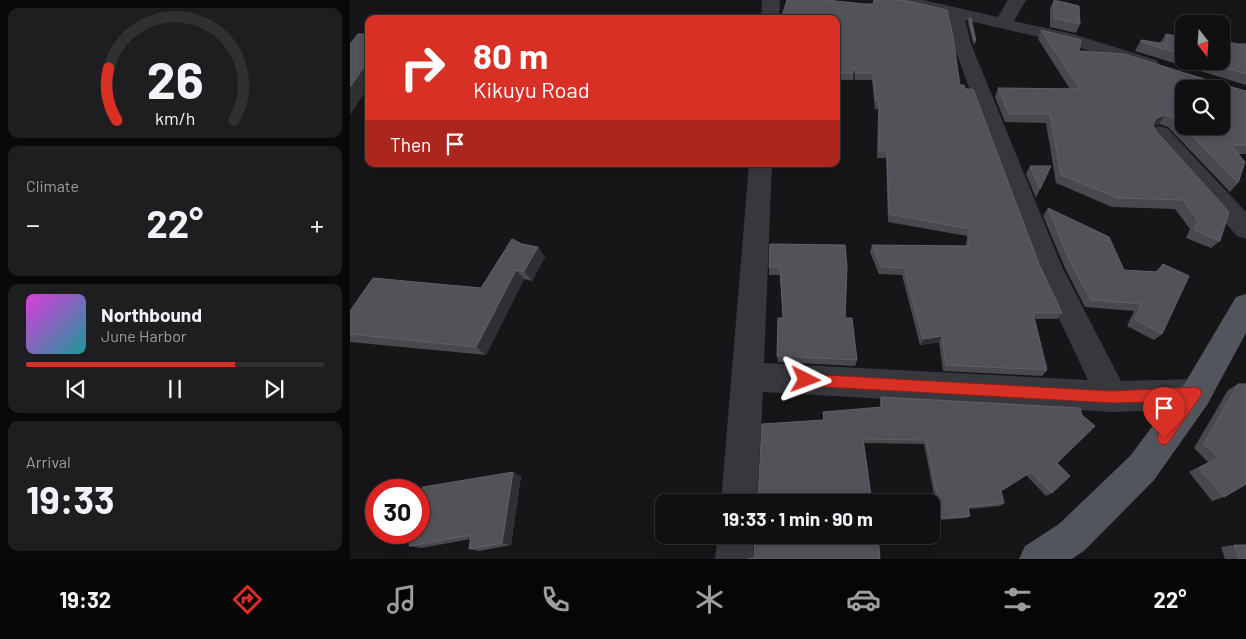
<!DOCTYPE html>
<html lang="en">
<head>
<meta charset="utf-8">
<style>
	body { margin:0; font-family:Barlow,sans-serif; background:#1e1e20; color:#f1f3f6; height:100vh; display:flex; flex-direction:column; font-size:19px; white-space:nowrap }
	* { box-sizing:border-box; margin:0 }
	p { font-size:16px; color:#9c9d9f }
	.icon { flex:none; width:28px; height:28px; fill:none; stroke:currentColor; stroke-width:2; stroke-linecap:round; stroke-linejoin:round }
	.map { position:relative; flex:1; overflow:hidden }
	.sheet { display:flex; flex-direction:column; gap:8px; padding:8px; background:#09090a; width:350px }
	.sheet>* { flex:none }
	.hud { position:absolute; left:15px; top:15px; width:475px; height:152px; border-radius:10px; box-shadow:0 2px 8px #0003,0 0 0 1px #303032; background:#d93025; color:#fff; overflow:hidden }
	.needle { width:32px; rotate:163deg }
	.tools { position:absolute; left:825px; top:15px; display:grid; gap:10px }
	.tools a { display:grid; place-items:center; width:55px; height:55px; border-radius:10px; background:#101012; box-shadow:0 2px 8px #0003,0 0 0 1px #303032; font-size:25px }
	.speed { position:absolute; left:15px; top:479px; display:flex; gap:10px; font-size:25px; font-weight:700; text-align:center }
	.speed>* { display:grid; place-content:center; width:65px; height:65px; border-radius:50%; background:#101012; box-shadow:0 2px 8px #0003,0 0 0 1px #303032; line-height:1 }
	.speed .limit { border:8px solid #d22; background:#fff; color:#111 }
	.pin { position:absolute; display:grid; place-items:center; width:42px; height:42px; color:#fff; margin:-51px -21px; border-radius:50% 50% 50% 0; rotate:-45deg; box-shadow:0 0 5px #0007 }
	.pin .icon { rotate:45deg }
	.me { position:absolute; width:55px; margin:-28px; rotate:93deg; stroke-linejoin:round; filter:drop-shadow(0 0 4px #0008) }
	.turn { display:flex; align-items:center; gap:18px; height:105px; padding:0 25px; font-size:22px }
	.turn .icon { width:65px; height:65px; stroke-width:2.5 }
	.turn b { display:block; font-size:35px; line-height:42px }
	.then { display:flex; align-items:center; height:48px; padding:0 25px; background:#0003; gap:10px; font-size:19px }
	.big { font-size:38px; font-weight:700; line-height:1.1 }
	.sheet .widget { flex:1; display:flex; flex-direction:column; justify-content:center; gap:8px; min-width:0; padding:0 18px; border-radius:10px; background:#1e1e20 }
	.sheet .dial { align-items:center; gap:0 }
	.dial svg { height:130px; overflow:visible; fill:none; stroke:#303032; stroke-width:7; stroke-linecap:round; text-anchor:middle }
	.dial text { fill:#f1f3f6; stroke:none }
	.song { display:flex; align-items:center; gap:15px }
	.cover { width:60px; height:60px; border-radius:8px; background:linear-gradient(135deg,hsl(300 70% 55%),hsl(180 70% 35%)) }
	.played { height:5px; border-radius:2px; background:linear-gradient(90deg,#d93025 70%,#303032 70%) }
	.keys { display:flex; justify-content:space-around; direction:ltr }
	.heat { display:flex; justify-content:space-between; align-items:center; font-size:28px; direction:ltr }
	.trip { position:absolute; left:305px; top:494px; width:285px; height:50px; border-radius:10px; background:#101012; box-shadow:0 2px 8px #0003,0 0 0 1px #303032; font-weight:700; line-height:50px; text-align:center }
	.menu { display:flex; height:80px; justify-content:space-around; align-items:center; background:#060607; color:#9c9d9f }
	.menu .icon { width:35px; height:35px }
	.menu .on { color:#d93025 }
	.menu b { font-size:22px; color:#f1f3f6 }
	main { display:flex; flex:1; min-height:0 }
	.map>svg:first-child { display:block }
</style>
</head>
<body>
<main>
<section class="sheet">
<div class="widget dial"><svg viewBox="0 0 100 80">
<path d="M14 69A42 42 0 1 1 86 69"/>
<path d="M14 69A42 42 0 0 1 9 37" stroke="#d93025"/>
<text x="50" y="56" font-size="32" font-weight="700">26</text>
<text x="50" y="72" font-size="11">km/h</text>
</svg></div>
<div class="widget"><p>Climate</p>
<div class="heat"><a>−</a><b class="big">22°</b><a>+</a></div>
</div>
<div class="widget">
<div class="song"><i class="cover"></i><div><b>Northbound</b><p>June Harbor</p></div></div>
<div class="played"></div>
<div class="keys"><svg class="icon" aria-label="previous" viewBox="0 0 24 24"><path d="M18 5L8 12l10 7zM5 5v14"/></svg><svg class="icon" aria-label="pause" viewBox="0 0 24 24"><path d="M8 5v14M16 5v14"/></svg><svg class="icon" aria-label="next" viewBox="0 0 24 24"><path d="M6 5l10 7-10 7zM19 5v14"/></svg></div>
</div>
<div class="widget"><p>Arrival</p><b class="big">19:33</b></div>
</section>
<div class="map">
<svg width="896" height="559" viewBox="0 0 896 559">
	<rect width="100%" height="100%" fill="#161618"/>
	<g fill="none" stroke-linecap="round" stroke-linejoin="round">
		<g fill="#37383d" fill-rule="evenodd">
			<polygon points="412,0 430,0 429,19 411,19"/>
			<polygon points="528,0 573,0 648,17 658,0 676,0 664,21 723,34 806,60 809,64 806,68 799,70 711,42 615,20 621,44 713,269 771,381 846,379 857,383 862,394 857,405 846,409 762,412 413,392 407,502 371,502 399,164 422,164 414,363 738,380 686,270 603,44 597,16 559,7 531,4"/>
			<polygon points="809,126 817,128 896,212 896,239 887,236 801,138 798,133 801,128"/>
			<polygon points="368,535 404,535 403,559 365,559"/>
		</g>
		<polygon fill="#53555c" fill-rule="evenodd" points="896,294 896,333 857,405 804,480 735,550 722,559 669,559 675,546 709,524 780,456 835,383 886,297"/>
	</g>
	<g fill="#47494d">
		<polygon points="704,0 730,24 726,33 700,27 700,8"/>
		<polygon points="619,18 626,41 624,45 623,43 618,23"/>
		<polygon points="486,19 615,89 689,264 712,313 707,319 684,319 697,370 692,376 593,371 589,342 570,345 552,275 529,274 520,252 522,245 616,246 617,236 538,222 536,158 527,158 528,109 525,109 522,80 505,80 505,74 503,80 486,80"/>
		<polygon points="691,30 729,51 896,91 896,154 889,154 888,183 880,192 818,127 809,124 803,126 870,241 861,248 836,238 840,229 825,209 762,207 706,183 696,123 655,122 645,97 648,88 720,89 688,39"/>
		<polygon points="816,34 834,38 834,61 871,61 887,44 896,44 896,85 785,51 786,49 791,40 810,43"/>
		<polygon points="680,166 690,189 686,198 676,174"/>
		<polygon points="698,208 774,270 805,272 813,264 812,334 804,340 777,326 784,311 735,307 715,268 693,216"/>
		<polygon points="172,244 188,247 195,257 182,281 174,279 136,355 0,342 0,311 131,288"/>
		<polygon points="420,244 495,318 507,360 505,366 428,362 427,356 433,318 430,275 419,275 419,267"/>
		<polygon points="888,384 874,497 862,501 839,472 858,462 844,448 878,390"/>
		<polygon points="531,397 707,463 702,493 696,496 676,475 651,491 654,503 650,506 618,509 620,516 616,518 589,520 574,444 514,443 521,496 408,499 473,420 473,412 530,408 530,401"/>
		<polygon points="171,476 161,545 129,551 119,549 121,539 71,548 59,546"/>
		<polygon points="884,545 896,559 875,559 871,547"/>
	</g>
	<g fill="#2f3033">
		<polygon points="19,60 19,86 0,115 0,87"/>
		<polygon points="505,66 505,74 503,80 503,73"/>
		<polygon points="815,115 809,124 799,127 806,118"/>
		<polygon points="188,247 195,257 182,281 174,271"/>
		<polygon points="166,270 174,279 136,355 126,347"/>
		<polygon points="592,336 589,342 570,345 573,339"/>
		<polygon points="163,472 171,476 161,545 152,543"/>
	</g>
	<g fill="#525359" stroke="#5f6168" fill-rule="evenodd">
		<polygon points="437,0 477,0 514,4 523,4 524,0 545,0 558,1 597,10 603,37 610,85 614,85 615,89 623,89 689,264 712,313 683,313 697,370 596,365 592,336 573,339 554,268 531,267 522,245 618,246 620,229 539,214 537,151 529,150 529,101 526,101 523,73 506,73 505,66 503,73 486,73 486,19 431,19"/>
		<polygon points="704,0 729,6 730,24 704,18"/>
		<polygon points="619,18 621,18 626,41 624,39"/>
		<path d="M691 30 731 40 729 51 774 54 864 82H876L878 86 896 91V145H881L895 162 888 183 825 118 815 115 806 118 803 125 806 131 879 212 870 241 844 230 848 221 833 200 768 198 711 175 700 114H659L648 88 730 89ZM834 89H871V126H834Z"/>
		<polygon points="8,34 19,34 19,60 0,87 0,44"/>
		<polygon points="816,34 834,38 834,55 791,42 791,40 816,44"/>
		<polygon points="871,40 887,44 896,44 896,74 853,61 871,61"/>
		<polygon points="680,166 701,166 690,189"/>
		<polygon points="698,208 759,237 774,270 808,272 813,264 839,276 812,334 785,319 792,304 741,300 720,261"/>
		<polygon points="162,239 172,244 188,247 174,271 166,270 126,347 0,334 0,311 23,278 131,288"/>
		<polygon points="420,244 495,245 497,267 495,318 502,318 507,360 427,356 428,318 433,318 430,267 419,267"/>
		<polygon points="888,384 896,384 896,484 874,497 849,468 869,458 854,444"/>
		<polygon points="531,397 730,408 732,415 745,426 707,463 720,476 702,493 681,472 651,491 654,503 618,507 620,516 592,518 576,440 513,439 521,496 524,496 525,502 398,502 398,501 408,499 412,424 474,420 473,412 532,407"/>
		<polygon points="163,472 152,543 119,549 121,535 59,546 62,532 69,532 69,505 73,487"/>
		<polygon points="405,535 528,535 530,559 398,559 404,558"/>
		<polygon points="884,545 896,545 896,559 889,559"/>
	</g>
	<polygon fill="#d93025" stroke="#8d1f18" points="456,374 762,391 846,387 850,389 852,394 818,443 814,445 809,443 807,438 809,433 833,401 762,403 456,386 451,384 449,380 451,376"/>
</svg>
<div class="tools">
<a><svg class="needle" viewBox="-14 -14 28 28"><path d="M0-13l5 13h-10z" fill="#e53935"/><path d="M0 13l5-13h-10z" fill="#9c9d9f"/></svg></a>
<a><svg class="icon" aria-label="search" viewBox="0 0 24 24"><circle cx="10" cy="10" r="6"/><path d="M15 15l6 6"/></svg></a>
</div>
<div class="speed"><div class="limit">30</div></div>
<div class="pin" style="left:814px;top:438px;background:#d93025"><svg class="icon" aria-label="arrive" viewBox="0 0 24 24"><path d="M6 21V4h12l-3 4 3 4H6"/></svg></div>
<svg class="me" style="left:456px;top:380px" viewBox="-20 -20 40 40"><path d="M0-17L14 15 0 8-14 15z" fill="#d93025" stroke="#fff" stroke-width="4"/></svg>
<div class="trip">19:33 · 1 min · 90 m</div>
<div class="hud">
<div class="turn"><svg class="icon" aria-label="right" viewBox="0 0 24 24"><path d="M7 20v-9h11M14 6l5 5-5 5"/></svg><div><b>80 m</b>Kikuyu Road</div></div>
<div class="then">Then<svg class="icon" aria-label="arrive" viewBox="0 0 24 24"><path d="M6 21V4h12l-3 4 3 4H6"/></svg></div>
</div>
</div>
</main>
<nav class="menu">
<b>19:32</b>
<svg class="icon on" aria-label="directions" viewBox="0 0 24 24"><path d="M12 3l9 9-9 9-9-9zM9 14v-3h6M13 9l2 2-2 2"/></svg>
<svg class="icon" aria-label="music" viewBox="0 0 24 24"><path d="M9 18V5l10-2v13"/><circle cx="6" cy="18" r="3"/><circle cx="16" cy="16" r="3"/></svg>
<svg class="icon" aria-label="phone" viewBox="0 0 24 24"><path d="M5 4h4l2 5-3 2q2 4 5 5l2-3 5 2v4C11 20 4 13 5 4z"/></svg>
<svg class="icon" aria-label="climate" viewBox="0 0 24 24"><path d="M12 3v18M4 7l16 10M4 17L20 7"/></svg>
<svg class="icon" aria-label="car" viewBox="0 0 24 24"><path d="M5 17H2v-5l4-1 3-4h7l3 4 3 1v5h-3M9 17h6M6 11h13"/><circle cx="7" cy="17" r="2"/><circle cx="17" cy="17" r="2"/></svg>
<svg class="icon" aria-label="filters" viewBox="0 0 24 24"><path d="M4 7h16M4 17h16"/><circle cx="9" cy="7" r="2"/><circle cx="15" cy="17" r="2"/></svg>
<b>22°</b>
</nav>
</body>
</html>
